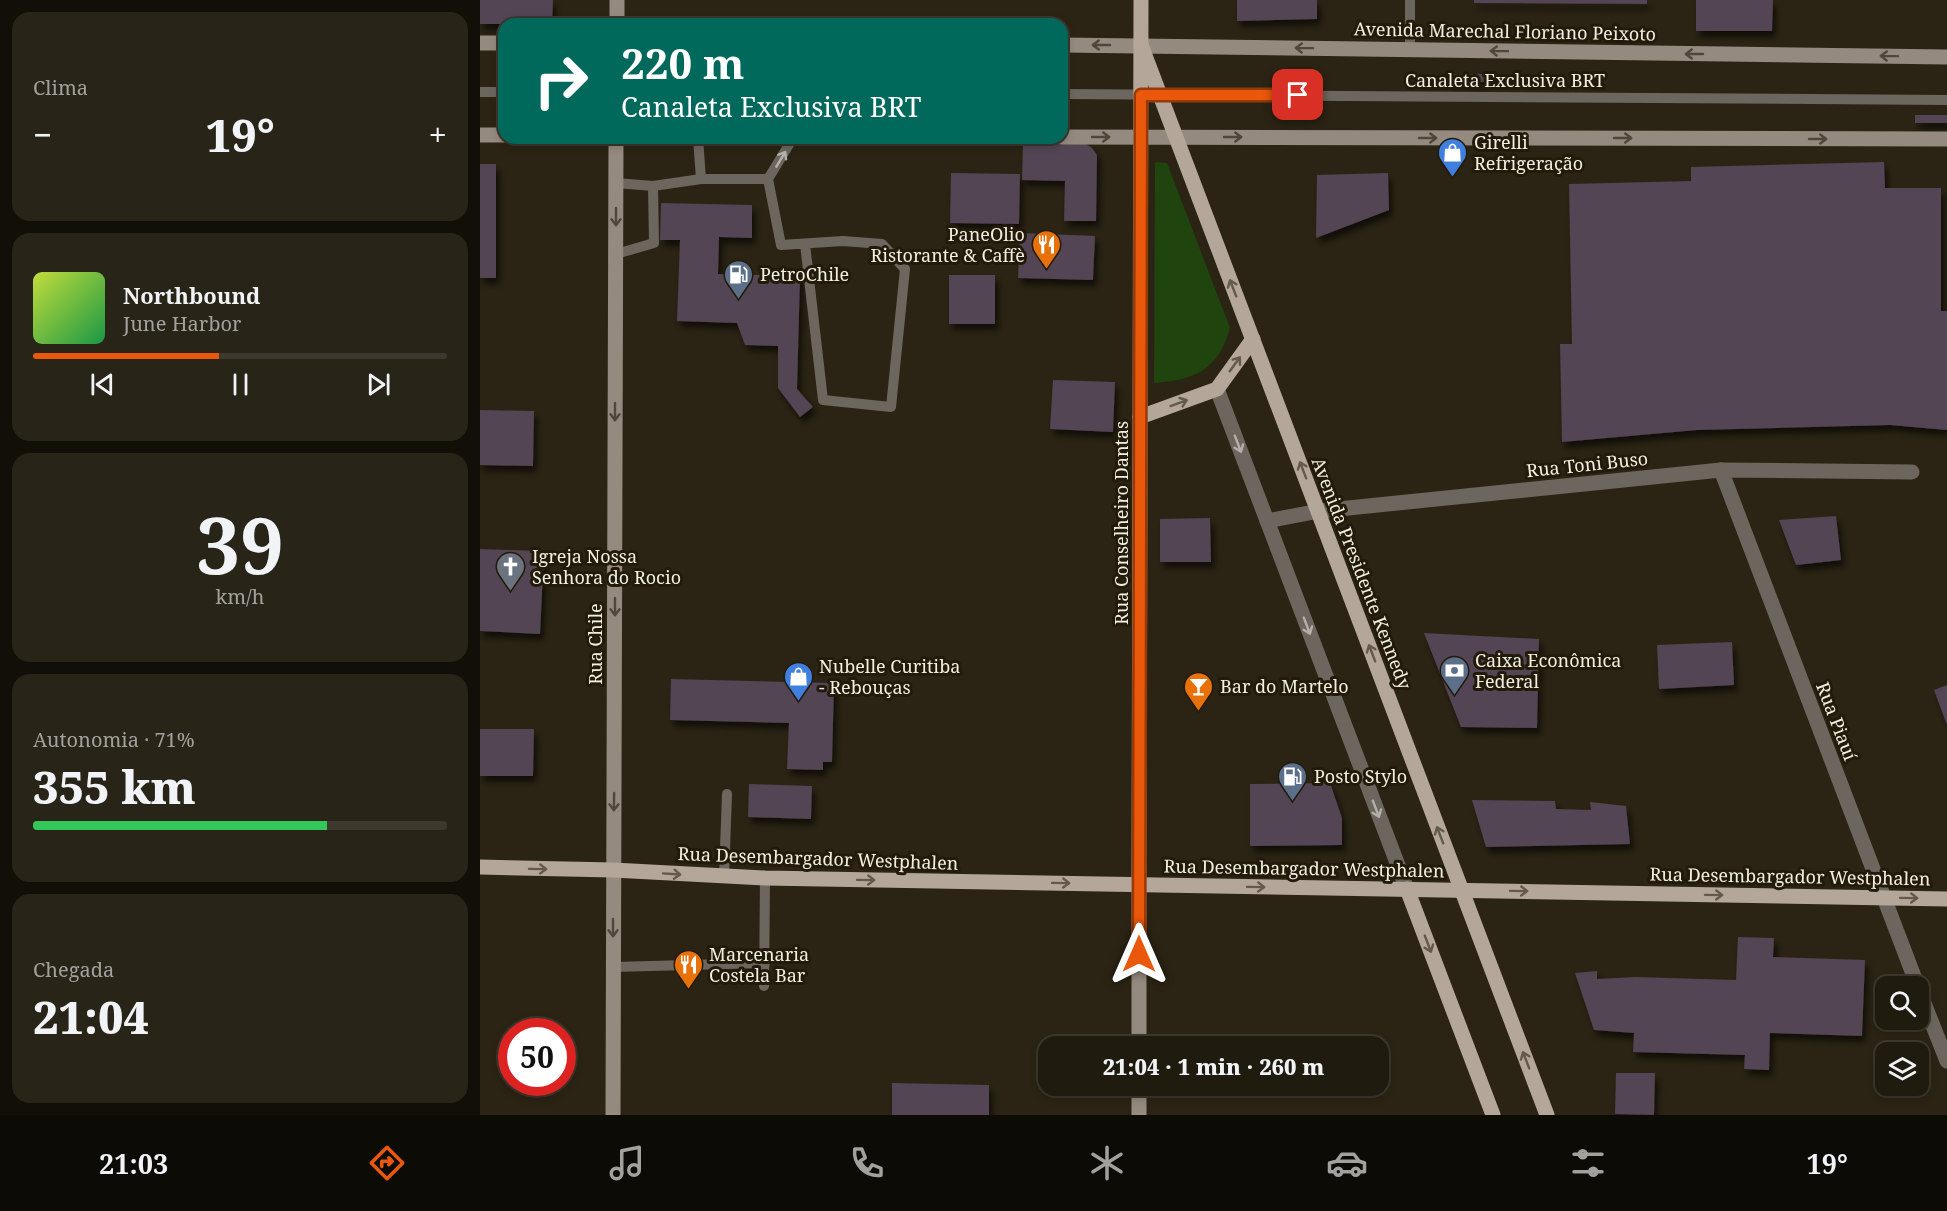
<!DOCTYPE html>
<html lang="pt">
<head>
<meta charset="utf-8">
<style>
	body { margin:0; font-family:"Noto Serif",serif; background:#282418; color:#f1f3f6; height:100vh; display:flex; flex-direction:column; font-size:22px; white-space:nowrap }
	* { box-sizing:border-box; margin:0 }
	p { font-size:20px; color:#a2a19e }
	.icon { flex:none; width:33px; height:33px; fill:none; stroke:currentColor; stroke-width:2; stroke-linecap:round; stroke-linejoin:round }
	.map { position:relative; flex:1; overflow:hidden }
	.side { display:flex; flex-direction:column; gap:12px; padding:12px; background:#120f08; width:480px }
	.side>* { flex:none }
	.guide { position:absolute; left:18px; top:18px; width:570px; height:126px; border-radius:18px; box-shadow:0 3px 9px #0003,0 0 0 2px #3d392f; background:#00695c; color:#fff; overflow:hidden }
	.buttons { position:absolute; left:1395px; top:976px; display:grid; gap:12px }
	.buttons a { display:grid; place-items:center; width:54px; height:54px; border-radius:12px; background:#201b0f; box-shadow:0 3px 9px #0003,0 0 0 2px #3d392f; font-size:30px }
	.speed { position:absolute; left:18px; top:1018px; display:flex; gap:12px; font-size:30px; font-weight:700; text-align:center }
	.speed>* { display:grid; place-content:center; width:78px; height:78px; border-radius:50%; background:#201b0f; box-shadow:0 3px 9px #0003,0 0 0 2px #3d392f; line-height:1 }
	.speed .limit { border:9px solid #d22; background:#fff; color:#111 }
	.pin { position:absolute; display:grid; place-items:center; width:51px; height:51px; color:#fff; margin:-26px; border-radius:12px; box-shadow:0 3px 9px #0006 }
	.me { position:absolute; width:66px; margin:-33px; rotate:0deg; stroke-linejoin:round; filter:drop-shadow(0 0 4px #0008) }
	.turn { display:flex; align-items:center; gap:21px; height:126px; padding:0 24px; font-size:27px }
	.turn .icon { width:78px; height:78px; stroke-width:2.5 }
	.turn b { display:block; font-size:42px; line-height:51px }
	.big { font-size:45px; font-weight:800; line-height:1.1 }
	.side .widget { flex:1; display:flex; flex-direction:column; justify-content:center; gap:9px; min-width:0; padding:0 21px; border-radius:18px; background:#282418 }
	.side .dial { align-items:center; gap:0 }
	.dial b { font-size:78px; line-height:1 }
	.song { display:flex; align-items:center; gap:18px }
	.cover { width:72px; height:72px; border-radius:9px; background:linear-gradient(135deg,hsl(70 70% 55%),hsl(140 70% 35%)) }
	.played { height:6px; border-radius:3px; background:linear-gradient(90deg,#ea580c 45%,#3d392f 45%) }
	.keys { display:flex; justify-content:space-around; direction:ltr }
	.heat { display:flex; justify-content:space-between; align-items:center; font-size:33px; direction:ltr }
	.charge { height:9px; border-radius:4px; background:linear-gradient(90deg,#34c759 71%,#3d392f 0) }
	.trip { position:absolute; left:558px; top:1036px; width:351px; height:60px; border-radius:18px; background:#201b0f; box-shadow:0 3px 9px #0003,0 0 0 2px #3d392f; font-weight:800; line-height:60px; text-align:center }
	.tabs { display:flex; height:96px; justify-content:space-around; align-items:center; background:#0d0b06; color:#a2a19e }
	.tabs .icon { width:42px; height:42px }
	.tabs .on { color:#ea580c }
	.tabs b { font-size:27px; color:#f1f3f6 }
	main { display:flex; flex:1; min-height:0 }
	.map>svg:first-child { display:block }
</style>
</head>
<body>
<main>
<section class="side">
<div class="widget"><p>Clima</p>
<div class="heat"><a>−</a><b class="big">19°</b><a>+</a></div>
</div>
<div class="widget">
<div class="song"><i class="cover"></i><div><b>Northbound</b><p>June Harbor</p></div></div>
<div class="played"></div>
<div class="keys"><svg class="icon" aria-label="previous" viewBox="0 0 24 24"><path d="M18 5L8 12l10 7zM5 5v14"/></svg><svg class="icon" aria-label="pause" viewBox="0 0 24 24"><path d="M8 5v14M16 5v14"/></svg><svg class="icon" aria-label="next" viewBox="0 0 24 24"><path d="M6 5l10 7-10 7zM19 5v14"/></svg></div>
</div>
<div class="widget dial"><b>39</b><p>km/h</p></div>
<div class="widget"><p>Autonomia · 71%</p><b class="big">355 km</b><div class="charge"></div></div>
<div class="widget"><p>Chegada</p><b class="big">21:04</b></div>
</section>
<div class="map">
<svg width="1467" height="1115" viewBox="0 0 1467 1115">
	<defs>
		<filter id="shadow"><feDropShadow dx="3.5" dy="6" stdDeviation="3" flood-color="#0009"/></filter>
	</defs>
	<rect width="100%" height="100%" fill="#2b2414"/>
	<path fill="#20440d" d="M675 162 687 163 750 328C738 370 715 380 674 383Z"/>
	<g fill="#524452" filter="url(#shadow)">
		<polygon points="0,0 73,0 72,24 0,24"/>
		<polygon points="757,0 837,0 837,19 757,21"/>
		<polygon points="994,0 1167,0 1167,4 994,3"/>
		<polygon points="1216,0 1293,0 1292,31 1216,31"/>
		<rect x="966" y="74" width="40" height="8"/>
		<rect x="1435" y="115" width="32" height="8"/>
		<polygon points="543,142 605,143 612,148 617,155 616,221 584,221 585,181 542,180"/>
		<polygon points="1404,162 1405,188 1461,188 1461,311 1467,311 1467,430 1410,425 1217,430 1082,442 1080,344 1092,344 1089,184 1211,181 1211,167"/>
		<rect x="0" y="164" width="16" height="114"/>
		<polygon points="471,173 540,174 539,224 470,223"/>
		<polygon points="908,173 909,210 836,238 837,175"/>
		<polygon points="181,203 272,205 272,238 239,237 238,274 320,276 317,389 333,407 320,417 298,388 298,346 265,345 257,323 197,321 200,240 180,240"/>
		<polygon points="540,233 615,236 613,280 538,278"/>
		<rect x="469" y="275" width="46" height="49"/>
		<polygon points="573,380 635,382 633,432 570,429"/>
		<polygon points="0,410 54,411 53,466 0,465"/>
		<polygon points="1356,516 1361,560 1316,565 1299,520"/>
		<polygon points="730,518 731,562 680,562 680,519"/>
		<polygon points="0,549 64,551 60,634 0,631"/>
		<polygon points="944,633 1059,639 1057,728 981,727"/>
		<polygon points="1252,642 1254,685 1179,689 1177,645"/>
		<polygon points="191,679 354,683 352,762 343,762 343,770 307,769 309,723 190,720"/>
		<polygon points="1467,685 1467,725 1454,690"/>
		<polygon points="0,729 54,729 53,776 0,776"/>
		<polygon points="850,783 862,818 862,845 770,846 770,784"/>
		<polygon points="269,784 332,786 331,819 268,817"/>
		<polygon points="992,800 1075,801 1076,809 1111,810 1110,802 1146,806 1150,844 1006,847"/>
		<polygon points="1258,937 1294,938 1293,957 1385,960 1382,1036 1290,1033 1289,1070 1264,1069 1265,1055 1153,1052 1154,1033 1114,1030 1095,973 1117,971 1117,979 1156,977 1256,980"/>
		<polygon points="1136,1073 1175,1073 1174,1115 1135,1114"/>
		<polygon points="412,1083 509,1085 509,1115 412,1115"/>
	</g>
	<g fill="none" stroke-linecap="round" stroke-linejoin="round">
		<g stroke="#6c665f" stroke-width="10">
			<polyline points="930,50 930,0"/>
			<polyline points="0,92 24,92"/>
			<polyline points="582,94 1467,100"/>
			<polyline points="218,138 221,179"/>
			<polyline points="313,138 288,179 301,245 363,241 402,244 425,269 411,407 343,400 325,244"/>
			<polyline points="136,183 173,186 221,179 288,179"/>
			<polyline points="136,254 174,243 173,186"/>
			<polyline points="244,877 247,794"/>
			<polyline points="133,967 285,963"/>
			<polyline points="284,986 285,878"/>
		</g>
		<g stroke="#6c665f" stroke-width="15">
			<polyline points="737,389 927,889"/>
			<polyline points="1241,470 1438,987"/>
			<polyline points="787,521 839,511 1241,470 1432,472"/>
			<polyline points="1438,988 1467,1061"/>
		</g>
		<g stroke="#958a7f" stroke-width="15">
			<polyline points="137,24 137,0"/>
			<polyline points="0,43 24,43"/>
			<polyline points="582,45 1467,57"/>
			<polyline points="0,135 24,135"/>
			<polyline points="582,137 1467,139"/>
			<polyline points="659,1047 659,885"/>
			<polyline points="133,1115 136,138"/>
			<polyline points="659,1115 659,1086"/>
		</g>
		<g stroke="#b4a698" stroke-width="15">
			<polyline points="661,45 1067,1115"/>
			<polyline points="660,417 737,389 773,339"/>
			<polyline points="0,867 133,870 285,878 1467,899"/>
			<polyline points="659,885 661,0"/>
			<polyline points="927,889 1013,1115"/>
		</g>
	</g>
	<defs><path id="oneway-shaft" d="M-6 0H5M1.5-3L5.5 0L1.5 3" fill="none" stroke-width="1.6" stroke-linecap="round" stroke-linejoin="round" transform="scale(1.5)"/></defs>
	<g stroke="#504739">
		<use href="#oneway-shaft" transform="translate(621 45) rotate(-180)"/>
		<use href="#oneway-shaft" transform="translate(824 48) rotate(-179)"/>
		<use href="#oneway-shaft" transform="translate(1019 51) rotate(-179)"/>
		<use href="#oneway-shaft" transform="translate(1214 54) rotate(-180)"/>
		<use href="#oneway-shaft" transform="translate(1409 56) rotate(-179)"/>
		<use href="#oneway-shaft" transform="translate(621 137)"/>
		<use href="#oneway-shaft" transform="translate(753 137)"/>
		<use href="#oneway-shaft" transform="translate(948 138)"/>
		<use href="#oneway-shaft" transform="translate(1143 138)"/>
		<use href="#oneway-shaft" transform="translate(1338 139)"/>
		<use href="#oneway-shaft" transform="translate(136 217) rotate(90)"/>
		<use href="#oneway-shaft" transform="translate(135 412) rotate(90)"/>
		<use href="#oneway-shaft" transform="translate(135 607) rotate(90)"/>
		<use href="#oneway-shaft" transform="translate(134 802) rotate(91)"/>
		<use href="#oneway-shaft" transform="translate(133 928) rotate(90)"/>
	</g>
	<g stroke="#b6b1a8">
		<use href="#oneway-shaft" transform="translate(301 159) rotate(-59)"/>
		<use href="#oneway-shaft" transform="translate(758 444) rotate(69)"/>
		<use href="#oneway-shaft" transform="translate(827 626) rotate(69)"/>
		<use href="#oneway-shaft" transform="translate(896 809) rotate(69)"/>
	</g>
	<g stroke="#645a4a">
		<use href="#oneway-shaft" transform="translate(753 288) rotate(-111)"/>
		<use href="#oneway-shaft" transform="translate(755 364) rotate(-54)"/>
		<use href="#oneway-shaft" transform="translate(699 403) rotate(-20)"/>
		<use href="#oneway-shaft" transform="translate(823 470) rotate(-111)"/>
		<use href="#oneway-shaft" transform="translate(892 653) rotate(-111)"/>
		<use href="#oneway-shaft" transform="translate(960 835) rotate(-111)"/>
		<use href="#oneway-shaft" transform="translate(58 869) rotate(1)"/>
		<use href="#oneway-shaft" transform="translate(192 874) rotate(4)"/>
		<use href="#oneway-shaft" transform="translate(386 880) rotate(1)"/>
		<use href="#oneway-shaft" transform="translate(581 883) rotate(1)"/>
		<use href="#oneway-shaft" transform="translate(776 887) rotate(1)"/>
		<use href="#oneway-shaft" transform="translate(1039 891) rotate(1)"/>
		<use href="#oneway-shaft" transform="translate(1234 895) rotate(1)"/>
		<use href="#oneway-shaft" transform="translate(1429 898) rotate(1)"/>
		<use href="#oneway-shaft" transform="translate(948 944) rotate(69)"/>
		<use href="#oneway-shaft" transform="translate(1046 1060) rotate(-111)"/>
	</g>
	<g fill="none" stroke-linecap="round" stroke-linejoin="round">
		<defs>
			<polyline id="route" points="659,954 661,95 818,95"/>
		</defs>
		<use href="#route" stroke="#983908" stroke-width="15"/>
		<use href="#route" stroke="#ea580c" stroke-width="10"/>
	</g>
	<defs>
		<symbol id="shop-pin" viewBox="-11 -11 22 30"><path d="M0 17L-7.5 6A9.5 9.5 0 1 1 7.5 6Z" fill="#3f7fe0" stroke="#221b0a"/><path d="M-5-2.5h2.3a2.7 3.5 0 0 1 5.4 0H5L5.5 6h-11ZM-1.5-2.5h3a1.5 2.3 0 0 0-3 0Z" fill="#fff"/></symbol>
		<symbol id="restaurant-pin" viewBox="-11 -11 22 30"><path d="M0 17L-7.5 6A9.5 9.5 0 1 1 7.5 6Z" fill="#e8710a" stroke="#221b0a"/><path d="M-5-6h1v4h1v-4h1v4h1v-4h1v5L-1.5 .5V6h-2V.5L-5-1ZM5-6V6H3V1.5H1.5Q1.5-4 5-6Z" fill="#fff"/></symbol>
		<symbol id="fuel-pin" viewBox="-11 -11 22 30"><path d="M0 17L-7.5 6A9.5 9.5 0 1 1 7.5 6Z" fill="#5c6f8a" stroke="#221b0a"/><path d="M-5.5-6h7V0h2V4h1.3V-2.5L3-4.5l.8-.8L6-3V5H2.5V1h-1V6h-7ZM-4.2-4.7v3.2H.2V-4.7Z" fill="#fff"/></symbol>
		<symbol id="church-pin" viewBox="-11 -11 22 30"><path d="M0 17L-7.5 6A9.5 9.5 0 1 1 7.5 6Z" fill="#6b7280" stroke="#221b0a"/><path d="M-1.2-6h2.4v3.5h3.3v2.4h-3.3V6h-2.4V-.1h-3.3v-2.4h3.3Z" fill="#fff"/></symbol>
		<symbol id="bank-pin" viewBox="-11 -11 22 30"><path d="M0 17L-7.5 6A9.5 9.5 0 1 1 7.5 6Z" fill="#5c6f8a" stroke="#221b0a"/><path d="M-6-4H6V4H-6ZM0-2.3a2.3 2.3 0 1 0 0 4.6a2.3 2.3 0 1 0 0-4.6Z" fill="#fff"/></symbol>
		<symbol id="bar-pin" viewBox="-11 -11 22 30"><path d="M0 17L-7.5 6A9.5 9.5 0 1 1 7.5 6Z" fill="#e8710a" stroke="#221b0a"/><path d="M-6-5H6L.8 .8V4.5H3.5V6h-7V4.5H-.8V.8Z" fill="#fff"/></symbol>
	</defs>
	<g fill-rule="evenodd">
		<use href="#shop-pin" x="956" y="136" width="33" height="45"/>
		<use href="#restaurant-pin" x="550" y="228" width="33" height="45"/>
		<use href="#fuel-pin" x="242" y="258" width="33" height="45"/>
		<use href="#church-pin" x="14" y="550" width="33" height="45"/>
		<use href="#bank-pin" x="958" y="654" width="33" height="45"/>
		<use href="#shop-pin" x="302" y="660" width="33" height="45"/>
		<use href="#bar-pin" x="702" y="670" width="33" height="45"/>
		<use href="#fuel-pin" x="796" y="760" width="33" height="45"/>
		<use href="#restaurant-pin" x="192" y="948" width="33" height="45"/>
	</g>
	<g text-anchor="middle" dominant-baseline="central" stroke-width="6" stroke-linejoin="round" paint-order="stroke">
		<g font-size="18" fill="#f2eee3" stroke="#221b0a">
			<text transform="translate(1025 31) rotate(1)">Avenida Marechal Floriano Peixoto</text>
			<text x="1025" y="80">Canaleta Exclusiva BRT</text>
			<text transform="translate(1107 464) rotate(-6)">Rua Toni Buso</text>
			<text transform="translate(641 523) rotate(-90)">Rua Conselheiro Dantas</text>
			<text transform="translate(882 573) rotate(69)">Avenida Presidente Kennedy</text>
			<text transform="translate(115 644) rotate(-90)">Rua Chile</text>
			<text transform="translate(1357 721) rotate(69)">Rua Piauí</text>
			<text transform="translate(338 858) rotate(2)">Rua Desembargador Westphalen</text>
			<text transform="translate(824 868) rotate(1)">Rua Desembargador Westphalen</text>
			<text transform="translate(1310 876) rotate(1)">Rua Desembargador Westphalen</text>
		</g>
		<g font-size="18" fill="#f2eee3" stroke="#221b0a" text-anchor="start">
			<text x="994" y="142">Girelli<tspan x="994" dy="21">Refrigeração</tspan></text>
			<text x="545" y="234" text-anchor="end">PaneOlio<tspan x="545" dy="21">Ristorante &amp; Caffè</tspan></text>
			<text x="280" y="274">PetroChile</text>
			<text x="52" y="556">Igreja Nossa<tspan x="52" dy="21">Senhora do Rocio</tspan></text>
			<text x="995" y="660">Caixa Econômica<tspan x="995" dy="21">Federal</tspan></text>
			<text x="339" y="666">Nubelle Curitiba<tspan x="339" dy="21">- Rebouças</tspan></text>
			<text x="740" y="686">Bar do Martelo</text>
			<text x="834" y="776">Posto Stylo</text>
			<text x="229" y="954">Marcenaria<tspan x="229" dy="21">Costela Bar</tspan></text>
		</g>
	</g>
</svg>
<div class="buttons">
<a><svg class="icon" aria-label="search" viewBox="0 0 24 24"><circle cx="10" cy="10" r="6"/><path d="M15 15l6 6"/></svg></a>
<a><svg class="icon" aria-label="layers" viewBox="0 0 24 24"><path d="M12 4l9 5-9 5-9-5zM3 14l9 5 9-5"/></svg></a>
</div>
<div class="speed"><div class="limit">50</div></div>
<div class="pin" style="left:818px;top:95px;background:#d93025"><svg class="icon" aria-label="arrive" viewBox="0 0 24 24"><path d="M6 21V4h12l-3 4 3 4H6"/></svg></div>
<svg class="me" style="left:659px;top:954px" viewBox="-20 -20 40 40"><path d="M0-17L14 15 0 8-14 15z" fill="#ea580c" stroke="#fff" stroke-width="4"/></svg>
<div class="trip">21:04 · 1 min · 260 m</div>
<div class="guide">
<div class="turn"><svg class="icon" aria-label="right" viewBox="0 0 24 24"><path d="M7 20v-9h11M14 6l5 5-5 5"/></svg><div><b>220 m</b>Canaleta Exclusiva BRT</div></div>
</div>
</div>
</main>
<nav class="tabs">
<b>21:03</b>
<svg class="icon on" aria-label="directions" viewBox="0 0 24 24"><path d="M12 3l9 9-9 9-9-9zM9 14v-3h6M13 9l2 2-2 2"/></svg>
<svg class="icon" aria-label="music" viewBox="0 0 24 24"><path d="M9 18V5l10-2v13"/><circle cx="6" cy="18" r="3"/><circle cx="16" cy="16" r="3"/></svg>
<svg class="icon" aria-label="phone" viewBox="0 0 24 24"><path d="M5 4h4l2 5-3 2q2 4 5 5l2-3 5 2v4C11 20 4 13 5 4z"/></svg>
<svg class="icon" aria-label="climate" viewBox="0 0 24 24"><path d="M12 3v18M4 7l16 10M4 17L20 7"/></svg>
<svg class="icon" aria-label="car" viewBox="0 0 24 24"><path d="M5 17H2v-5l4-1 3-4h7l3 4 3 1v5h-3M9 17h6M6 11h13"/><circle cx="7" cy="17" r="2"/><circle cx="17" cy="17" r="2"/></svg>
<svg class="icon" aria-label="filters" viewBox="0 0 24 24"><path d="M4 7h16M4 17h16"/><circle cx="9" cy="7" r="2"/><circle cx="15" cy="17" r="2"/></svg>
<b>19°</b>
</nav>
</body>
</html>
